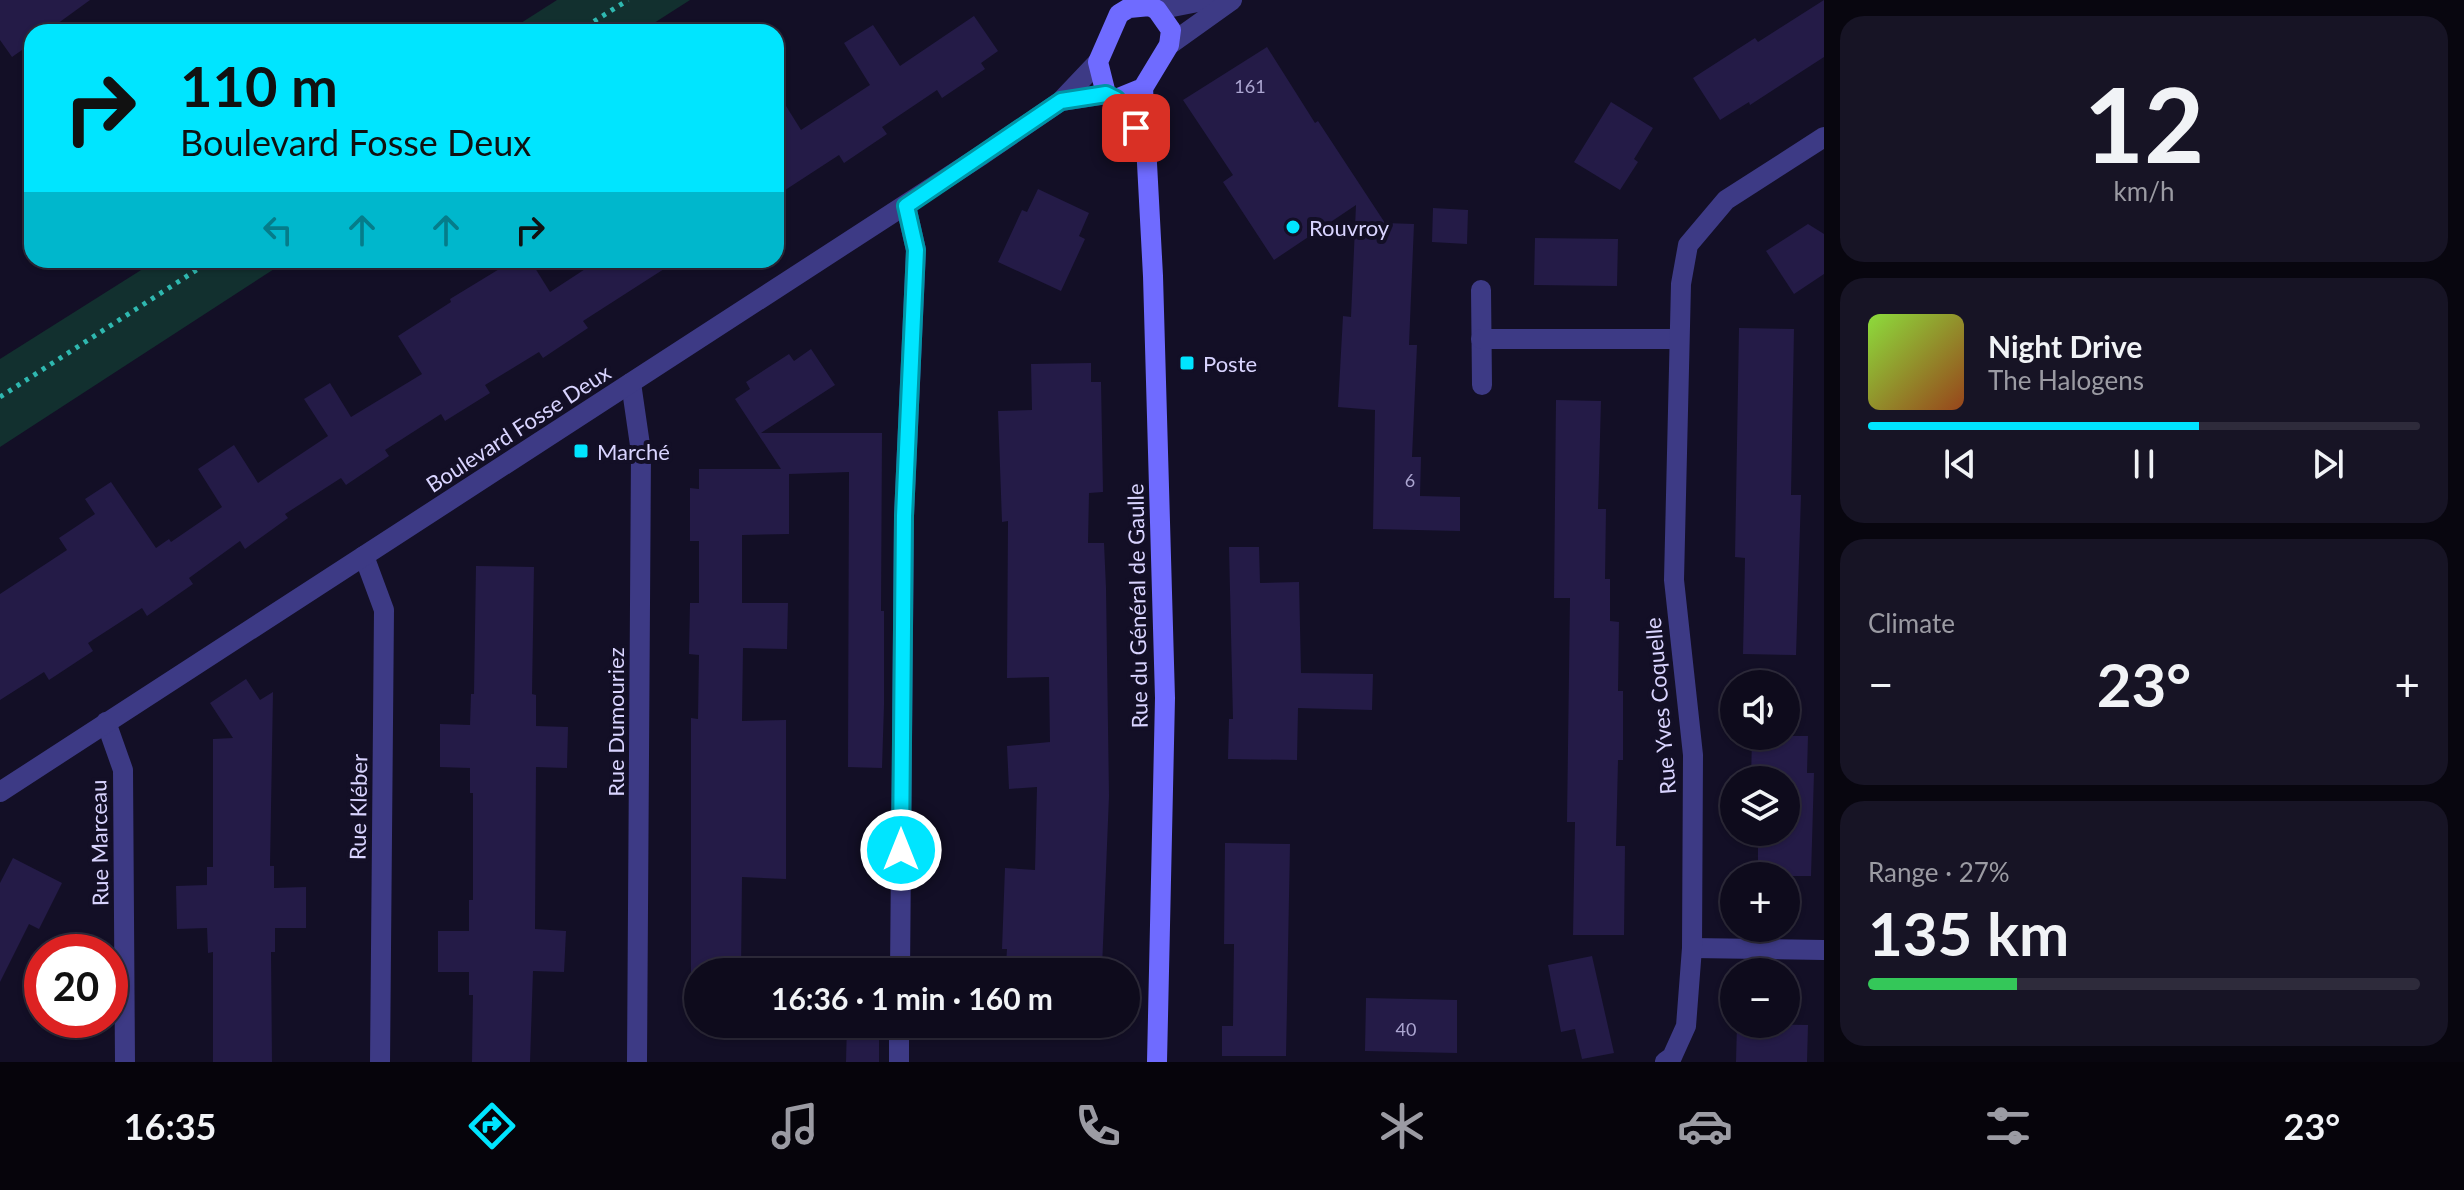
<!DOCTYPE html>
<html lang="en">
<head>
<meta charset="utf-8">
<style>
	body { margin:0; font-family:Lato,sans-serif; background:#171425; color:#f1f3f6; height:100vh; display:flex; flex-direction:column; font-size:30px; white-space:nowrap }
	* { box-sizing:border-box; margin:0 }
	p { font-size:26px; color:#9b9ba3 }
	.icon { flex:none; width:44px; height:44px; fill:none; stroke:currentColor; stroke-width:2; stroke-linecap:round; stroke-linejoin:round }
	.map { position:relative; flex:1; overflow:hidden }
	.drawer { display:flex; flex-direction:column; gap:16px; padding:16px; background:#08060f; width:640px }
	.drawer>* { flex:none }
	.banner { position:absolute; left:24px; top:24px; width:760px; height:244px; border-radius:24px; box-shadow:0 2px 6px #0004,0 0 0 2px #2e2b3b; background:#00e5ff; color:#111; overflow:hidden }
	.fabs { position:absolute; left:1720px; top:670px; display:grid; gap:16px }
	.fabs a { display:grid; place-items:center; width:80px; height:80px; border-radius:50%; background:#0e0b1c; box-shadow:0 2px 6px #0004,0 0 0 2px #2e2b3b; font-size:40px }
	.speed { position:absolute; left:24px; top:934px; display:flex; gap:16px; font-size:40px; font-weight:700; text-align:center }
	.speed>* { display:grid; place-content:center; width:104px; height:104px; border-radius:50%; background:#0e0b1c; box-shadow:0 2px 6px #0004,0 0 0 2px #2e2b3b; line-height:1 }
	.speed .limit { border:12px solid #d22; background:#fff; color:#111 }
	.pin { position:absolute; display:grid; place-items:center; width:68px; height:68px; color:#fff; margin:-34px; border-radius:16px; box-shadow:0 4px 12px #0006 }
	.me { position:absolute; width:88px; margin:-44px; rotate:0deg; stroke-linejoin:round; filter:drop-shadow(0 0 6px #0008) }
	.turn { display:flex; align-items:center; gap:28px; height:168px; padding:0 24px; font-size:36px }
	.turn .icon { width:104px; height:104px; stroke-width:2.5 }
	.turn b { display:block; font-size:56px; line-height:68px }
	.lanes { display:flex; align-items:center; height:76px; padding:0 24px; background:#0003; justify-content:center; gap:40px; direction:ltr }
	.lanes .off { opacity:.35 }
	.big { font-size:60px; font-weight:700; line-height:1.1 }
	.drawer .tile { flex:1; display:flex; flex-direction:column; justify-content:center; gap:12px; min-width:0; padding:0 28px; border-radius:24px; background:#171425 }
	.drawer .dial { align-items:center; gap:0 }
	.dial b { font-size:104px; line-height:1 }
	.song { display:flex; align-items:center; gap:24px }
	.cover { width:96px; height:96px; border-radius:12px; background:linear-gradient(135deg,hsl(90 70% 55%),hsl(20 70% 35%)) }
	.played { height:8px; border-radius:4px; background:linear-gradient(90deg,#00e5ff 60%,#2e2b3b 60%) }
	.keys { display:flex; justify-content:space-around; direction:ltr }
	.heat { display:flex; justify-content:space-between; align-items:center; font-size:44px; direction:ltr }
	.charge { height:12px; border-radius:6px; background:linear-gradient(90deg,#34c759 27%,#2e2b3b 0) }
	.trip { position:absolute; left:684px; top:958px; width:456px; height:80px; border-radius:40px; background:#0e0b1c; box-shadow:0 2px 6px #0004,0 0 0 2px #2e2b3b; font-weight:700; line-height:80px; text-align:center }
	.tabs { display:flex; height:128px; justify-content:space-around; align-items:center; background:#06040b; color:#9b9ba3 }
	.tabs .icon { width:56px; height:56px }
	.tabs .active { color:#00e5ff }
	.tabs b { font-size:36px; color:#f1f3f6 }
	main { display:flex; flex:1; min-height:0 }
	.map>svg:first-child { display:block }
</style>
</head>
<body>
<main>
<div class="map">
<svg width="1824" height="1062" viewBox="0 0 1824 1062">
	<rect width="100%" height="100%" fill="#130f26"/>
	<g fill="#12302f">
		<polygon points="557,0 690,0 640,32 507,32"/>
		<polygon points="157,260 288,260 0,447 0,359"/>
	</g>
	<g fill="#241b47">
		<polygon points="0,0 90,0 46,32 32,32 32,43 12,57 0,40"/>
		<polygon points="1824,0 1824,57 1750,105 1749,102 1720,120 1693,78 1755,38 1758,42"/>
		<polygon points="974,16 998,51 981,63 985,69 942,98 937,90 882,127 887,134 844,163 839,155 776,196 776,90 801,130 870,85 844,43 873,25 900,66"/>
		<polygon points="1267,47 1315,123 1318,121 1385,223 1414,224 1409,345 1417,345 1412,457 1421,457 1420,496 1460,497 1460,531 1373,529 1375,410 1338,407 1343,316 1351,317 1356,205 1274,260 1223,182 1233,175 1183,100"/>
		<polygon points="1611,102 1653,128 1634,159 1638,162 1620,190 1574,162"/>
		<polygon points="1038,189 1089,213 1079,236 1085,239 1061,291 998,262 1022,210 1027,212"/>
		<polygon points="1433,208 1468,210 1467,244 1432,242"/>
		<polygon points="1808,224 1824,234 1824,274 1794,294 1766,251"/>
		<polygon points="1535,238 1618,239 1617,286 1534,285"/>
		<polygon points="514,260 530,260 550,292 599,260 678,260 583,321 588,328 543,358 539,352 485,385 490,393 445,421 441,414 385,450 389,456 346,485 341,478 285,514 288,518 245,549 240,541 189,578 193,584 147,616 142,608 88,643 93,651 49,680 44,672 0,700 0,594 67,550 59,538 95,514 85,499 111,482 156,548 169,539 171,542 222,507 198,469 234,445 258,483 277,470 328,436 304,399 330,383 351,417 422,374 398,336 451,302 450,299"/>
		<polygon points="1739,328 1794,329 1791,495 1801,495 1796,655 1743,654 1745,558 1735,557"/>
		<polygon points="811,349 835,385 761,433 882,433 881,611 884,611 884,705 882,768 848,767 849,472 789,474 789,534 742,535 742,603 788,603 787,649 743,648 742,721 786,720 786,879 742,877 741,972 691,972 691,718 698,719 699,655 689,654 690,603 699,603 699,541 690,541 690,488 699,489 699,469 781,469 735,399 750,389 746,382 789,354 794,361"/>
		<polygon points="1091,363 1091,382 1101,382 1103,492 1089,493 1088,543 1104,543 1106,588 1109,796 1102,968 1006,965 1007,949 1002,949 1005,868 1035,870 1037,787 1009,789 1007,746 1050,742 1049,677 1007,678 1008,521 1002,522 998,411 1032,410 1031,364"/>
		<polygon points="1556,400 1601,401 1598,509 1606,509 1605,579 1610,579 1610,621 1619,622 1618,691 1623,691 1623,760 1618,760 1616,846 1625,846 1624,935 1573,935 1575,822 1567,822 1570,598 1554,598"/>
		<polygon points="1229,547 1259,547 1260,583 1299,582 1301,673 1373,674 1372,710 1298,708 1297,760 1228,759 1229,719 1233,719"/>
		<polygon points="476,566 534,567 532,694 536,695 536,726 568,727 567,768 536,767 535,929 566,931 565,952 564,972 533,971 530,1062 472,1062 473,995 469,995 469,972 438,972 438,931 469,931 469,900 473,900 473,793 470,793 470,768 440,767 440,724 470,725 471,694 474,694"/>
		<polygon points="246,679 260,700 273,692 270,866 274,866 274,888 306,887 306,928 275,928 275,952 271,952 272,1062 213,1062 213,952 208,953 207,928 177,929 176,886 207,885 207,867 213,867 213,739 233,738 210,703"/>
		<polygon points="1752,736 1808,736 1807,773 1814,773 1811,876 1758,876 1758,832 1786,832 1786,780 1751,780"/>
		<polygon points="1225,843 1290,844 1286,1056 1222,1056 1222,1026 1233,1026 1234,944 1224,944"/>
		<polygon points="13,858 62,883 39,929 29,924 0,982 0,883"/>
		<polygon points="1592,956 1614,1053 1582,1059 1575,1029 1561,1032 1548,965"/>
		<polygon points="1366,998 1457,1000 1457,1053 1365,1051"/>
		<polygon points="847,1024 879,1024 879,1062 846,1062"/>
		<polygon points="1737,1024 1808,1025 1807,1062 1736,1062"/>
	</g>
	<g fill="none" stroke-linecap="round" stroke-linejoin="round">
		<g stroke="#2fb8b0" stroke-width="5" stroke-dasharray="4 6" stroke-linecap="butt">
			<polyline points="577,32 628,0"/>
			<polyline points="0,397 212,260"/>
		</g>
		<g stroke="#3d3a85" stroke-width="20">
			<polyline points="1481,290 1482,385"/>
			<polyline points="900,972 904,516 916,250 906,206"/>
			<polyline points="899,1062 899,1024"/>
		</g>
		<g stroke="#3d3a85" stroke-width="20">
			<polyline points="1157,10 1208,0"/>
			<polyline points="1169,45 1232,0"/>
			<polyline points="1061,101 1106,94"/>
			<polyline points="1481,339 1677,339"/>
			<polyline points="631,383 641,452 637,1062"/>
			<polyline points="364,556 384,610 380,1062"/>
			<polyline points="106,722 123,770 125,1062"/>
			<polyline points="0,792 982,155 1061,101 1098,62"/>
			<polyline points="1692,948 1824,950"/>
			<polyline points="1665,1062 1672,1057 1686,1026 1692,948 1693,755 1674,580 1681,284 1688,245 1726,200 1824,137"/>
		</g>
		<g stroke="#6f6bff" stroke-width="20">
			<polyline points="1143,88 1153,276 1165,698 1157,1062"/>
			<path d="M1116 99 1143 88 1169 45 1171 30 1157 10 1150 6 1129 8 1119 14 1098 62 1106 94C1126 103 1133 123 1143 141"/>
		</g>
	</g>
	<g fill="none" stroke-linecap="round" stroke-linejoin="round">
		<defs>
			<polyline id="route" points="901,850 904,516 916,250 906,206 1061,101 1106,94 1116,99 1124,108 1136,128"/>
		</defs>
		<use href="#route" stroke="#0095a6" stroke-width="20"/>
		<use href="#route" stroke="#00e5ff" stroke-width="14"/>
	</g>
	<g fill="#00e5ff" stroke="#130f26" stroke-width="3">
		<circle cx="1293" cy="227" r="8"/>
		<rect x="1179" y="355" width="16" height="16" rx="4"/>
		<rect x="573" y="443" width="16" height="16" rx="4"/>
	</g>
	<g text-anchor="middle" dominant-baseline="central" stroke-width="8" stroke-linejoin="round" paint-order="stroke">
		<g font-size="18" fill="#aca6d1">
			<text x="1250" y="86">161</text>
			<text x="1410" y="480">6</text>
			<text x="1406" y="1029">40</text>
		</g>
		<g font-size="22" fill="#d9d4ff" stroke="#130f26" text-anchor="start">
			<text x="1309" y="227">Rouvroy</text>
			<text x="1203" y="363">Poste</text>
			<text x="597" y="451">Marché</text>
		</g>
		<g font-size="22" fill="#d9d4ff" stroke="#130f26">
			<text transform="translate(518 428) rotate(-33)">Boulevard Fosse Deux</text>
			<text transform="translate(1137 606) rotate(-91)">Rue du Général de Gaulle</text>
			<text transform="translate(1660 706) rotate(-95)">Rue Yves Coquelle</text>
			<text transform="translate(615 722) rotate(-90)">Rue Dumouriez</text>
			<text transform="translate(358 807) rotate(-89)">Rue Kléber</text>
			<text transform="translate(99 843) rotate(-91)">Rue Marceau</text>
		</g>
	</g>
</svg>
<div class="fabs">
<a><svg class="icon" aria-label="sound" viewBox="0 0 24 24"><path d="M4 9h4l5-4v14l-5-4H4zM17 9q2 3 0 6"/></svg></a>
<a><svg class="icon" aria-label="layers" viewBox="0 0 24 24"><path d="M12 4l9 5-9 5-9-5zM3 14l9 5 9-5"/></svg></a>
<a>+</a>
<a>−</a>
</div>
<div class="speed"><div class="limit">20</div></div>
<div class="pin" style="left:1136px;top:128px;background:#d93025"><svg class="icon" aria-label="arrive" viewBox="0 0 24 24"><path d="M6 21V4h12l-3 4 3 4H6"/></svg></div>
<svg class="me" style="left:901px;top:850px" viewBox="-20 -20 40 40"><circle r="17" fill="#00e5ff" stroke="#fff" stroke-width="3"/><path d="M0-11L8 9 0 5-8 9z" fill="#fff"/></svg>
<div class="trip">16:36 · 1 min · 160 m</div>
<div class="banner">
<div class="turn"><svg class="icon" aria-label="right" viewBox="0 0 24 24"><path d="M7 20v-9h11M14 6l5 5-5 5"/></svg><div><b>110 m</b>Boulevard Fosse Deux</div></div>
<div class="lanes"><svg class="icon off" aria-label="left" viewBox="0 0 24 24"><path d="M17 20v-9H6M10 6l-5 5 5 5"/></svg><svg class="icon off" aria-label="ahead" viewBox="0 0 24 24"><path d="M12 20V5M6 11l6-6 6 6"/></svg><svg class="icon off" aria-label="ahead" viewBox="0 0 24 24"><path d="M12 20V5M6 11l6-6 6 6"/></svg><svg class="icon" aria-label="right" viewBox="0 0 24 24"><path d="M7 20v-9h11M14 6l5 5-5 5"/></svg></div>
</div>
</div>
<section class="drawer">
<div class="tile dial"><b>12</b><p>km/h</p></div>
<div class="tile">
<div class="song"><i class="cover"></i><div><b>Night Drive</b><p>The Halogens</p></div></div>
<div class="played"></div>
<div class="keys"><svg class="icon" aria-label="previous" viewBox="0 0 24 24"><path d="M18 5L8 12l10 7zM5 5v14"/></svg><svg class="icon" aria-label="pause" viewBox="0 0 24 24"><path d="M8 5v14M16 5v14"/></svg><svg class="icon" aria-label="next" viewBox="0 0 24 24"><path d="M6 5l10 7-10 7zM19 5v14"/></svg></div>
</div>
<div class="tile"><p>Climate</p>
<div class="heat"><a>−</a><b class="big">23°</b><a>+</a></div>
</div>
<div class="tile"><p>Range · 27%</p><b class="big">135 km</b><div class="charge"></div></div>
</section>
</main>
<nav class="tabs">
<b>16:35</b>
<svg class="icon active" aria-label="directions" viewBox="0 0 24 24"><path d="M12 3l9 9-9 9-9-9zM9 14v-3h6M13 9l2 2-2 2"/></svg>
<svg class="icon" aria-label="music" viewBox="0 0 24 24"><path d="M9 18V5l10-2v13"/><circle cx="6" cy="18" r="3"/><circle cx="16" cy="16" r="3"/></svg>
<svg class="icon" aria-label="phone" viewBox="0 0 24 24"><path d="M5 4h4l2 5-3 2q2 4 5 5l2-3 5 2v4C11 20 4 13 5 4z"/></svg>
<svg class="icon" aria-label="climate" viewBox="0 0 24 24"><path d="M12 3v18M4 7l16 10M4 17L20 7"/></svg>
<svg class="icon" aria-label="car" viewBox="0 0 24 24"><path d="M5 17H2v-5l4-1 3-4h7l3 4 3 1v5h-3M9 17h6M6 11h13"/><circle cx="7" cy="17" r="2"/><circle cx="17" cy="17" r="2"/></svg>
<svg class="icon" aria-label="filters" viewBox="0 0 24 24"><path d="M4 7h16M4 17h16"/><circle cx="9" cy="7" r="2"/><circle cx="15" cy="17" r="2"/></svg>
<b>23°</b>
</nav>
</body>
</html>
